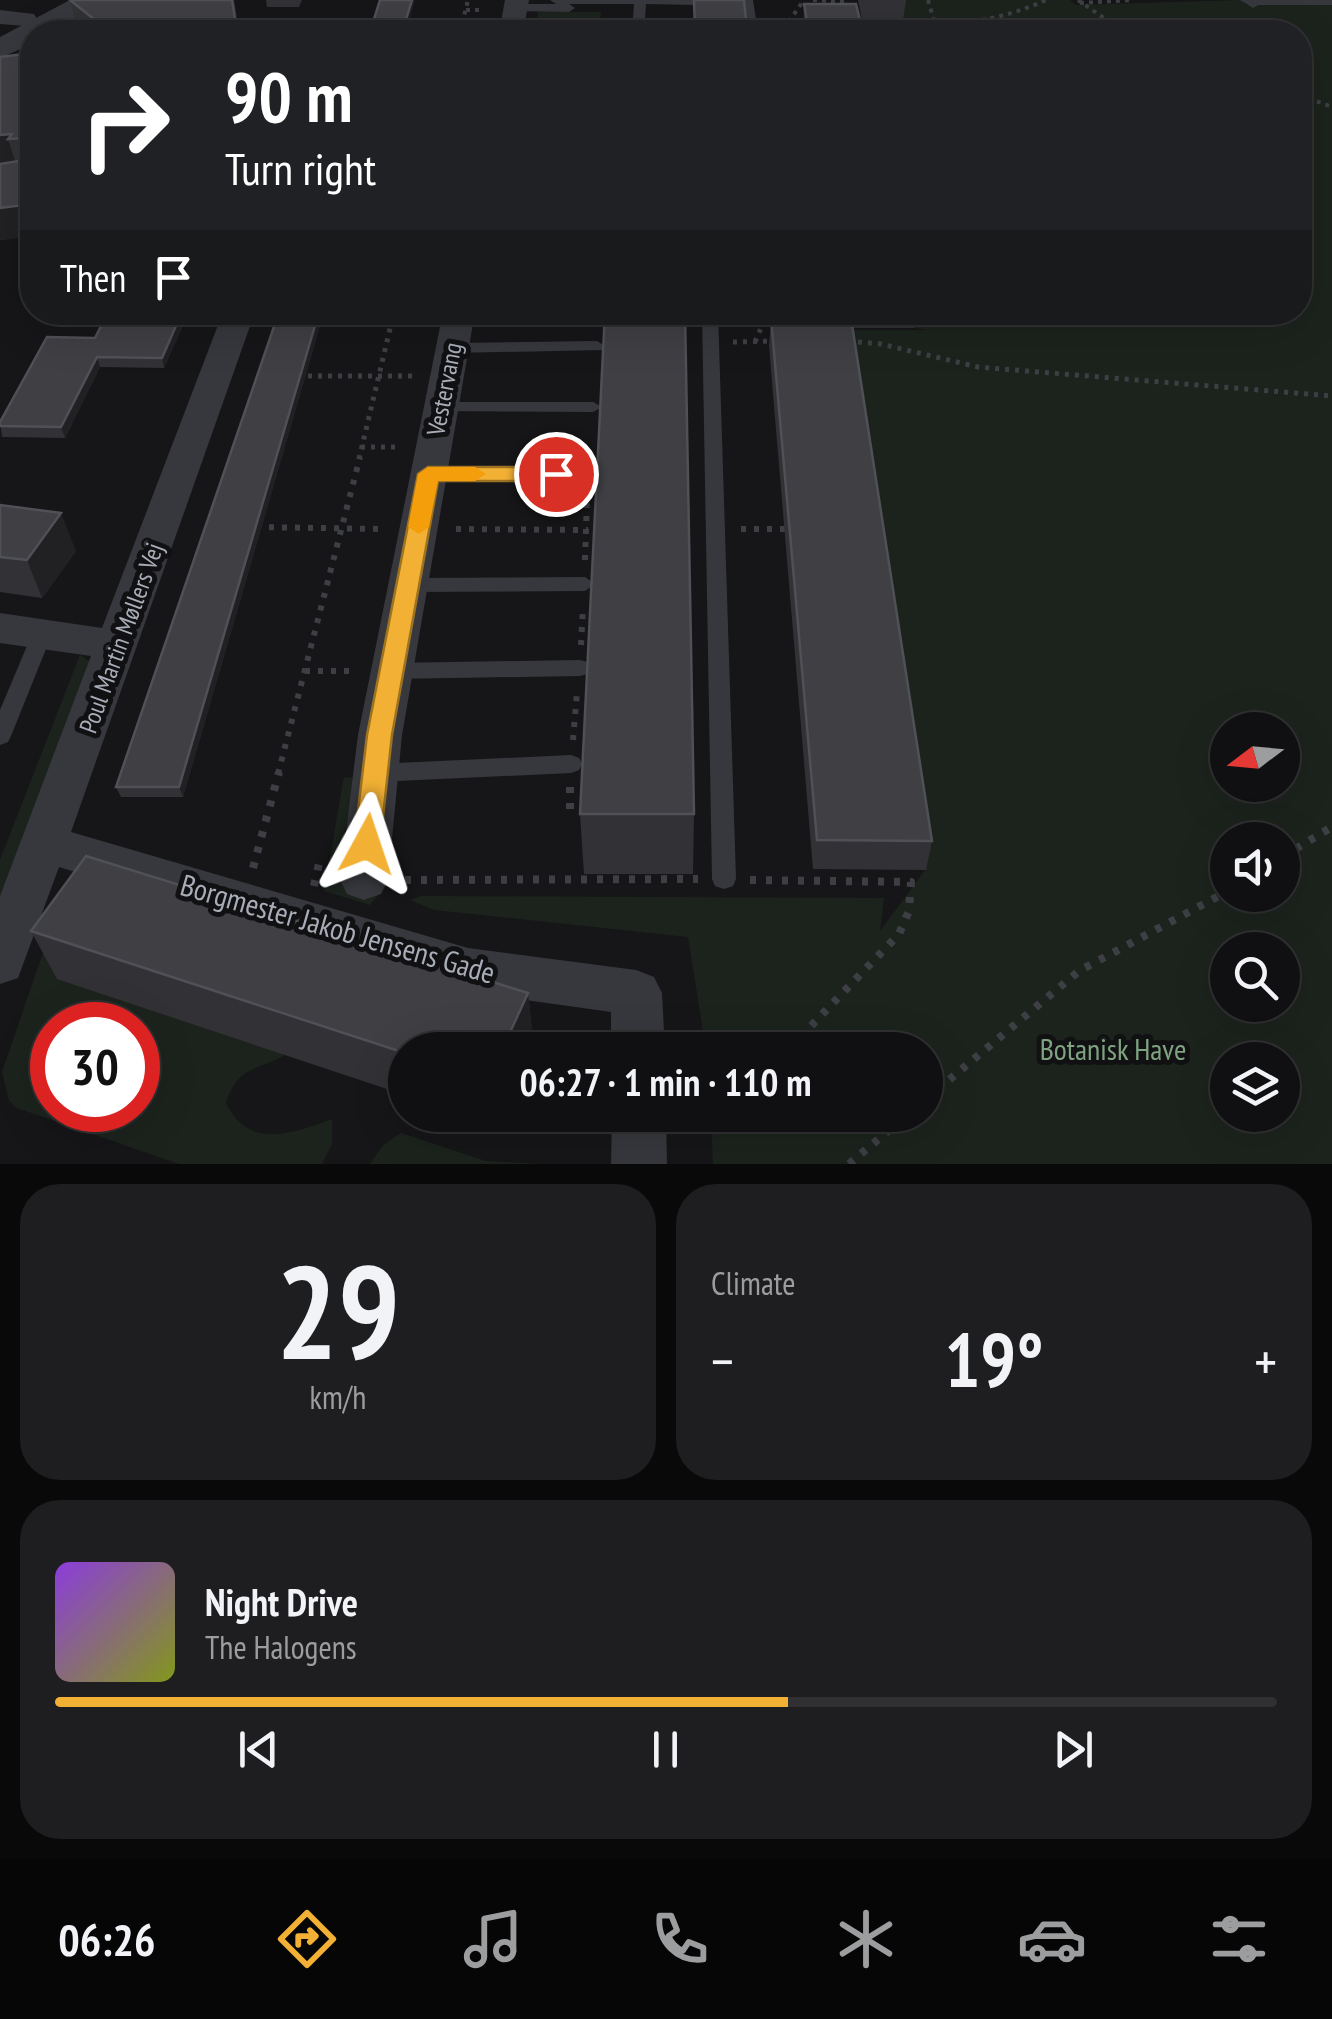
<!DOCTYPE html>
<html lang="en">
<head>
<meta charset="utf-8">
<style>
	body { margin:0; font-family:"PT Sans Narrow",sans-serif; background:#1e1e20; color:#f1f3f6; height:100vh; display:flex; flex-direction:column; font-size:38px; white-space:nowrap }
	* { box-sizing:border-box; margin:0 }
	p { font-size:32px; color:#9c9d9f }
	.icon { flex:none; width:55px; height:55px; fill:none; stroke:currentColor; stroke-width:2; stroke-linecap:round; stroke-linejoin:round }
	.map { position:relative; height:1164px; overflow:hidden }
	.details { display:flex; flex-direction:column; gap:20px; padding:20px; background:#09090a; flex:1 }
	.details>* { flex:none }
	.hud { position:absolute; left:20px; top:20px; width:1292px; height:305px; border-radius:40px; box-shadow:0 10px 40px #0002,0 0 0 2px #303032; background:#202124; color:#fff; overflow:hidden }
	.needle { width:65px; rotate:254deg }
	.fabs { position:absolute; left:1210px; top:712px; display:grid; gap:20px }
	.fabs a { display:grid; place-items:center; width:90px; height:90px; border-radius:50%; background:#101012; box-shadow:0 10px 40px #0002,0 0 0 2px #303032; font-size:50px }
	.speed { position:absolute; left:30px; top:1002px; display:flex; gap:20px; font-size:50px; font-weight:700; text-align:center }
	.speed>* { display:grid; place-content:center; width:130px; height:130px; border-radius:50%; background:#101012; box-shadow:0 10px 40px #0002,0 0 0 2px #303032; line-height:1 }
	.speed .limit { border:15px solid #d22; background:#fff; color:#111 }
	.pin { position:absolute; display:grid; place-items:center; width:85px; height:85px; color:#fff; margin:-42px; border:5px solid #fff; border-radius:50%; box-shadow:0 2px 10px #0007 }
	.me { position:absolute; width:110px; margin:-55px; rotate:5deg; stroke-linejoin:round; filter:drop-shadow(0 0 8px #0008) }
	.turn { display:flex; align-items:center; gap:35px; height:210px; padding:0 40px; font-size:45px }
	.turn .icon { width:130px; height:130px; stroke-width:2.5 }
	.turn b { display:block; font-size:70px; line-height:85px }
	.then { display:flex; align-items:center; height:95px; padding:0 40px; background:#0003; gap:20px; font-size:38px }
	.big { font-size:75px; font-weight:600; line-height:1.1 }
	.details .card { flex:1; display:flex; flex-direction:column; justify-content:center; gap:15px; min-width:0; padding:0 35px; border-radius:40px; background:#1e1e20 }
	.details .dial { align-items:center; gap:0 }
	.dial b { font-size:130px; line-height:1 }
	.song { display:flex; align-items:center; gap:30px }
	.cover { width:120px; height:120px; border-radius:15px; background:linear-gradient(135deg,hsl(270 70% 55%),hsl(70 70% 35%)) }
	.played { height:10px; border-radius:5px; background:linear-gradient(90deg,#f2b134 60%,#303032 60%) }
	.keys { display:flex; justify-content:space-around; direction:ltr }
	.heat { display:flex; justify-content:space-between; align-items:center; font-size:55px; direction:ltr }
	.details .tiles { flex:1; display:grid; gap:20px; grid-template-columns:1fr 1fr }
	.card:last-child { grid-column:span 2 }
	.trip { position:absolute; left:388px; top:1032px; width:555px; height:100px; border-radius:50px; background:#101012; box-shadow:0 10px 40px #0002,0 0 0 2px #303032; font-weight:600; line-height:100px; text-align:center }
	.tab-bar { display:flex; height:160px; justify-content:space-around; align-items:center; background:#060607; color:#9c9d9f }
	.tab-bar .icon { width:70px; height:70px }
	.tab-bar .current { color:#f2b134 }
	.tab-bar b { font-size:45px; color:#f1f3f6 }
	.map>svg:first-child { display:block }
</style>
</head>
<body>
<div class="map">
<svg width="1332" height="1164" viewBox="0 0 1332 1164">
	<rect width="100%" height="100%" fill="#161618"/>
	<g fill="#1c231d" fill-rule="evenodd">
		<path d="M898 0H1070L1076 5 1241 0 1247 5 1332 4V1164H713L711 1115H925V1050H706L688 937 434 910 410 900 422 896 884 898 880 931 926 869 850 330H927L914 328 913 321 919 320 917 312H1300V32H851L850 29 921 27 920 20H903ZM1228 730H1282V785H1228ZM1228 840H1282V895H1228ZM1228 950H1282V1005H1228ZM1228 1060H1282V1115H1228Z"/>
		<polygon points="538,12 601,12 599,32 543,32 544,23 560,23 561,19 537,19"/>
		<polygon points="80,655 91,662 0,896 0,860"/>
		<polygon points="344,777 356,778 339,862 341,879 378,895 370,905 324,891"/>
		<path d="M48 938 285 1055C256 1072 239 1064 226 1103 249 1151 293 1133 332 1119V1144L322 1164H179L17 1108 9 1101 2 1072ZM52 1025H138V1110H52Z"/>
		<polygon points="401,1133 486,1161 542,1164 370,1164 382,1146"/>
	</g>
	<g fill="none" stroke-linecap="round" stroke-linejoin="round">
		<g stroke="#3d3f44" stroke-width="4" stroke-dasharray="4 5" stroke-linecap="butt">
			<polyline points="813,0 847,2 849,12"/>
			<polyline points="928,0 935,24"/>
			<polyline points="1078,0 1124,32"/>
			<polyline points="1080,3 1132,0"/>
			<polyline points="466,10 484,10"/>
			<polyline points="772,23 787,24 804,0"/>
			<path d="M856 24C922 28 985 28 1046 0"/>
			<polyline points="460,32 468,0"/>
			<polyline points="1300,95 1332,107"/>
		</g>
		<g stroke="#3d3f44" stroke-width="5" stroke-dasharray="4 6" stroke-linecap="butt">
			<polyline points="848,341 881,344 978,367 1332,396"/>
			<polyline points="733,342 776,341"/>
			<polyline points="755,342 768,312"/>
			<polyline points="298,376 416,376"/>
			<polyline points="361,447 400,447"/>
			<polyline points="359,459 394,312"/>
		</g>
		<g stroke="#3d3f44" stroke-width="6" stroke-dasharray="5 8" stroke-linecap="butt">
			<polyline points="256,527 383,529"/>
			<polyline points="456,529 588,530"/>
			<polyline points="741,529 785,529"/>
			<polyline points="585,560 587,498"/>
			<polyline points="581,645 583,608"/>
			<polyline points="305,671 354,671"/>
			<polyline points="573,740 577,692"/>
			<polyline points="278,774 360,457"/>
		</g>
		<g stroke="#3d3f44" stroke-width="8" stroke-dasharray="6 10" stroke-linecap="butt">
			<polyline points="570,787 570,811"/>
			<polyline points="1282,857 1332,827"/>
			<polyline points="253,868 279,772"/>
			<polyline points="405,880 698,879"/>
			<polyline points="750,880 911,882 909,911 899,934 788,1050"/>
			<polyline points="314,886 320,859"/>
			<polyline points="925,1100 1079,971 1228,891"/>
			<polyline points="849,1164 907,1115"/>
		</g>
		<g fill="#37383d" fill-rule="evenodd">
			<polygon points="550,0 753,0 758,32 746,32 743,6 646,4 644,32 632,32 634,4 556,4"/>
			<polygon points="1248,0 1332,0 1332,5 1253,5"/>
			<polygon points="516,4 569,4 575,8 569,12 512,11 512,5"/>
			<polygon points="702,312 718,312 736,879 733,886 724,889 715,886 712,879"/>
			<polygon points="597,341 605,346 603,350 452,353 444,348 452,343"/>
			<polygon points="441,402 593,402 602,407 593,412 435,411 432,407 435,403"/>
			<polygon points="428,468 589,468 598,474 589,480 421,478 419,474"/>
			<polygon points="585,577 595,584 585,591 408,592 398,585 408,578"/>
			<polygon points="42,627 49,629 52,634 11,736 8,742 0,745 0,710 32,634 35,629"/>
			<polygon points="580,660 587,662 591,668 587,674 580,676 392,679 384,677 381,671 384,665 392,663"/>
			<polygon points="571,755 579,758 582,764 579,770 571,773 375,782 367,779 364,773 367,767 375,764"/>
		</g>
		<g fill="#37383d" fill-rule="evenodd">
			<polygon points="505,0 529,0 523,32 499,32"/>
			<polygon points="1240,0 1264,0 1265,1 1253,8"/>
			<polygon points="0,10 34,14 37,19 25,26 0,24"/>
			<polygon points="342,22 351,24 352,32 269,32 281,25"/>
			<polygon points="223,312 255,312 71,832 468,948 636,970 654,977 662,993 665,1050 611,1050 611,1012 468,992 59,867 18,978 0,984 0,896 91,656 0,643 0,613 102,628"/>
			<polygon points="443,312 475,312 402,735 388,880 381,894 364,900 347,894 340,880 358,735"/>
			<polygon points="612,1115 666,1115 667,1164 611,1164"/>
		</g>
		<polygon fill="#37383d" fill-rule="evenodd" points="70,0 108,0 103,6 54,32 32,32 32,44 0,58 0,37"/>
	</g>
	<g fill="#323236">
		<polygon points="70,0 234,0 239,32 84,32 77,27"/>
		<polygon points="266,0 302,0 299,7 267,7"/>
		<polygon points="858,0 906,0 903,20 862,20"/>
		<polygon points="804,4 863,32 803,32"/>
		<polygon points="32,53 32,236 0,240 0,57"/>
		<polygon points="108,312 189,312 164,368 100,367 65,438 2,437 0,422 95,338"/>
		<polygon points="279,312 324,312 183,797 121,797 116,787"/>
		<polygon points="849,312 920,312 919,321 915,321 914,328 853,328 932,841 926,870 813,869 769,346 771,318 850,318"/>
		<polygon points="0,505 76,551 42,598 0,592"/>
		<polygon points="580,814 694,814 693,874 584,874"/>
		<polygon points="31,931 528,993 533,1040 405,1050 405,1095 57,979"/>
		<polygon points="465,1115 501,1115 496,1126"/>
	</g>
	<g fill="#212124">
		<polygon points="412,0 415,0 406,32 402,32"/>
		<polygon points="12,134 8,139 16,164 0,166 0,135"/>
		<polygon points="32,204 32,236 0,240 0,208"/>
		<polygon points="182,312 189,312 164,368 162,358"/>
		<polygon points="319,312 324,312 183,797 179,787"/>
		<polygon points="97,357 100,367 65,438 61,427"/>
		<polygon points="61,513 76,551 42,598 27,560"/>
		<polygon points="528,993 533,1040 529,1050 502,1050"/>
		<polygon points="494,1115 501,1115 496,1126"/>
	</g>
	<g fill="#3f3f44" stroke="#4f5156" stroke-width="2.5">
		<polygon points="70,0 232,0 237,32 110,32"/>
		<polygon points="380,0 412,0 402,32 370,32"/>
		<polygon points="694,0 744,0 747,32 695,32"/>
		<polygon points="804,4 856,4 863,32 809,32"/>
		<polygon points="32,53 32,204 0,208 0,164 25,160 25,138 8,139 12,134 0,135 0,57"/>
		<polygon points="108,312 182,312 162,358 97,357 61,427 0,426 0,422 47,337 95,338"/>
		<polygon points="279,312 319,312 179,787 116,787"/>
		<polygon points="605,312 685,312 694,814 580,814"/>
		<polygon points="771,318 851,318 932,841 817,840"/>
		<polygon points="0,505 61,513 27,560 0,557"/>
		<polygon points="86,856 528,993 502,1050 405,1050 405,1053 31,931"/>
	</g>
	<polygon fill="#f2b134" stroke="#9d7322" stroke-width="2.5" points="428,467 556,467 567,474 556,481 438,481 392,735 380,844 377,852 367,856 357,852 354,844 367,735 418,474"/>
	<polygon fill="#f59e0b" points="428,467 475,467 486,474 475,481 438,481 429,527 419,534 408,527 418,474"/>
	<g text-anchor="middle" dominant-baseline="central" stroke-width="10" stroke-linejoin="round" paint-order="stroke">
		<g font-size="25" fill="#a8adb8" stroke="#111113">
			<text transform="translate(444 389) rotate(-79)">Vestervang</text>
			<text transform="translate(121 638) rotate(-70)">Poul Martin Møllers Vej</text>
		</g>
		<g font-size="30" fill="#a8adb8" stroke="#111113">
			<text transform="translate(338 928) rotate(16)">Borgmester Jakob Jensens Gade</text>
		</g>
		<g font-size="30" fill="#7fa381" stroke="#111113">
			<text x="1113" y="1048">Botanisk Have</text>
		</g>
	</g>
</svg>
<div class="fabs">
<a><svg class="needle" viewBox="-14 -14 28 28"><path d="M0-13l5 13h-10z" fill="#e53935"/><path d="M0 13l5-13h-10z" fill="#9c9d9f"/></svg></a>
<a><svg class="icon" aria-label="sound" viewBox="0 0 24 24"><path d="M4 9h4l5-4v14l-5-4H4zM17 9q2 3 0 6"/></svg></a>
<a><svg class="icon" aria-label="search" viewBox="0 0 24 24"><circle cx="10" cy="10" r="6"/><path d="M15 15l6 6"/></svg></a>
<a><svg class="icon" aria-label="layers" viewBox="0 0 24 24"><path d="M12 4l9 5-9 5-9-5zM3 14l9 5 9-5"/></svg></a>
</div>
<div class="speed"><div class="limit">30</div></div>
<div class="pin" style="left:556px;top:474px;background:#d93025"><svg class="icon" aria-label="arrive" viewBox="0 0 24 24"><path d="M6 21V4h12l-3 4 3 4H6"/></svg></div>
<svg class="me" style="left:367px;top:844px" viewBox="-20 -20 40 40"><path d="M0-17L14 15 0 8-14 15z" fill="#f2b134" stroke="#fff" stroke-width="4"/></svg>
<div class="trip">06:27 · 1 min · 110 m</div>
<div class="hud">
<div class="turn"><svg class="icon" aria-label="right" viewBox="0 0 24 24"><path d="M7 20v-9h11M14 6l5 5-5 5"/></svg><div><b>90 m</b>Turn right</div></div>
<div class="then">Then<svg class="icon" aria-label="arrive" viewBox="0 0 24 24"><path d="M6 21V4h12l-3 4 3 4H6"/></svg></div>
</div>
</div>
<section class="details">
<div class="tiles">
<div class="card dial"><b>29</b><p>km/h</p></div>
<div class="card"><p>Climate</p>
<div class="heat"><a>−</a><b class="big">19°</b><a>+</a></div>
</div>
<div class="card">
<div class="song"><i class="cover"></i><div><b>Night Drive</b><p>The Halogens</p></div></div>
<div class="played"></div>
<div class="keys"><svg class="icon" aria-label="previous" viewBox="0 0 24 24"><path d="M18 5L8 12l10 7zM5 5v14"/></svg><svg class="icon" aria-label="pause" viewBox="0 0 24 24"><path d="M8 5v14M16 5v14"/></svg><svg class="icon" aria-label="next" viewBox="0 0 24 24"><path d="M6 5l10 7-10 7zM19 5v14"/></svg></div>
</div>
</div>
</section>
<nav class="tab-bar">
<b>06:26</b>
<svg class="icon current" aria-label="directions" viewBox="0 0 24 24"><path d="M12 3l9 9-9 9-9-9zM9 14v-3h6M13 9l2 2-2 2"/></svg>
<svg class="icon" aria-label="music" viewBox="0 0 24 24"><path d="M9 18V5l10-2v13"/><circle cx="6" cy="18" r="3"/><circle cx="16" cy="16" r="3"/></svg>
<svg class="icon" aria-label="phone" viewBox="0 0 24 24"><path d="M5 4h4l2 5-3 2q2 4 5 5l2-3 5 2v4C11 20 4 13 5 4z"/></svg>
<svg class="icon" aria-label="climate" viewBox="0 0 24 24"><path d="M12 3v18M4 7l16 10M4 17L20 7"/></svg>
<svg class="icon" aria-label="car" viewBox="0 0 24 24"><path d="M5 17H2v-5l4-1 3-4h7l3 4 3 1v5h-3M9 17h6M6 11h13"/><circle cx="7" cy="17" r="2"/><circle cx="17" cy="17" r="2"/></svg>
<svg class="icon" aria-label="filters" viewBox="0 0 24 24"><path d="M4 7h16M4 17h16"/><circle cx="9" cy="7" r="2"/><circle cx="15" cy="17" r="2"/></svg>
</nav>
</body>
</html>
